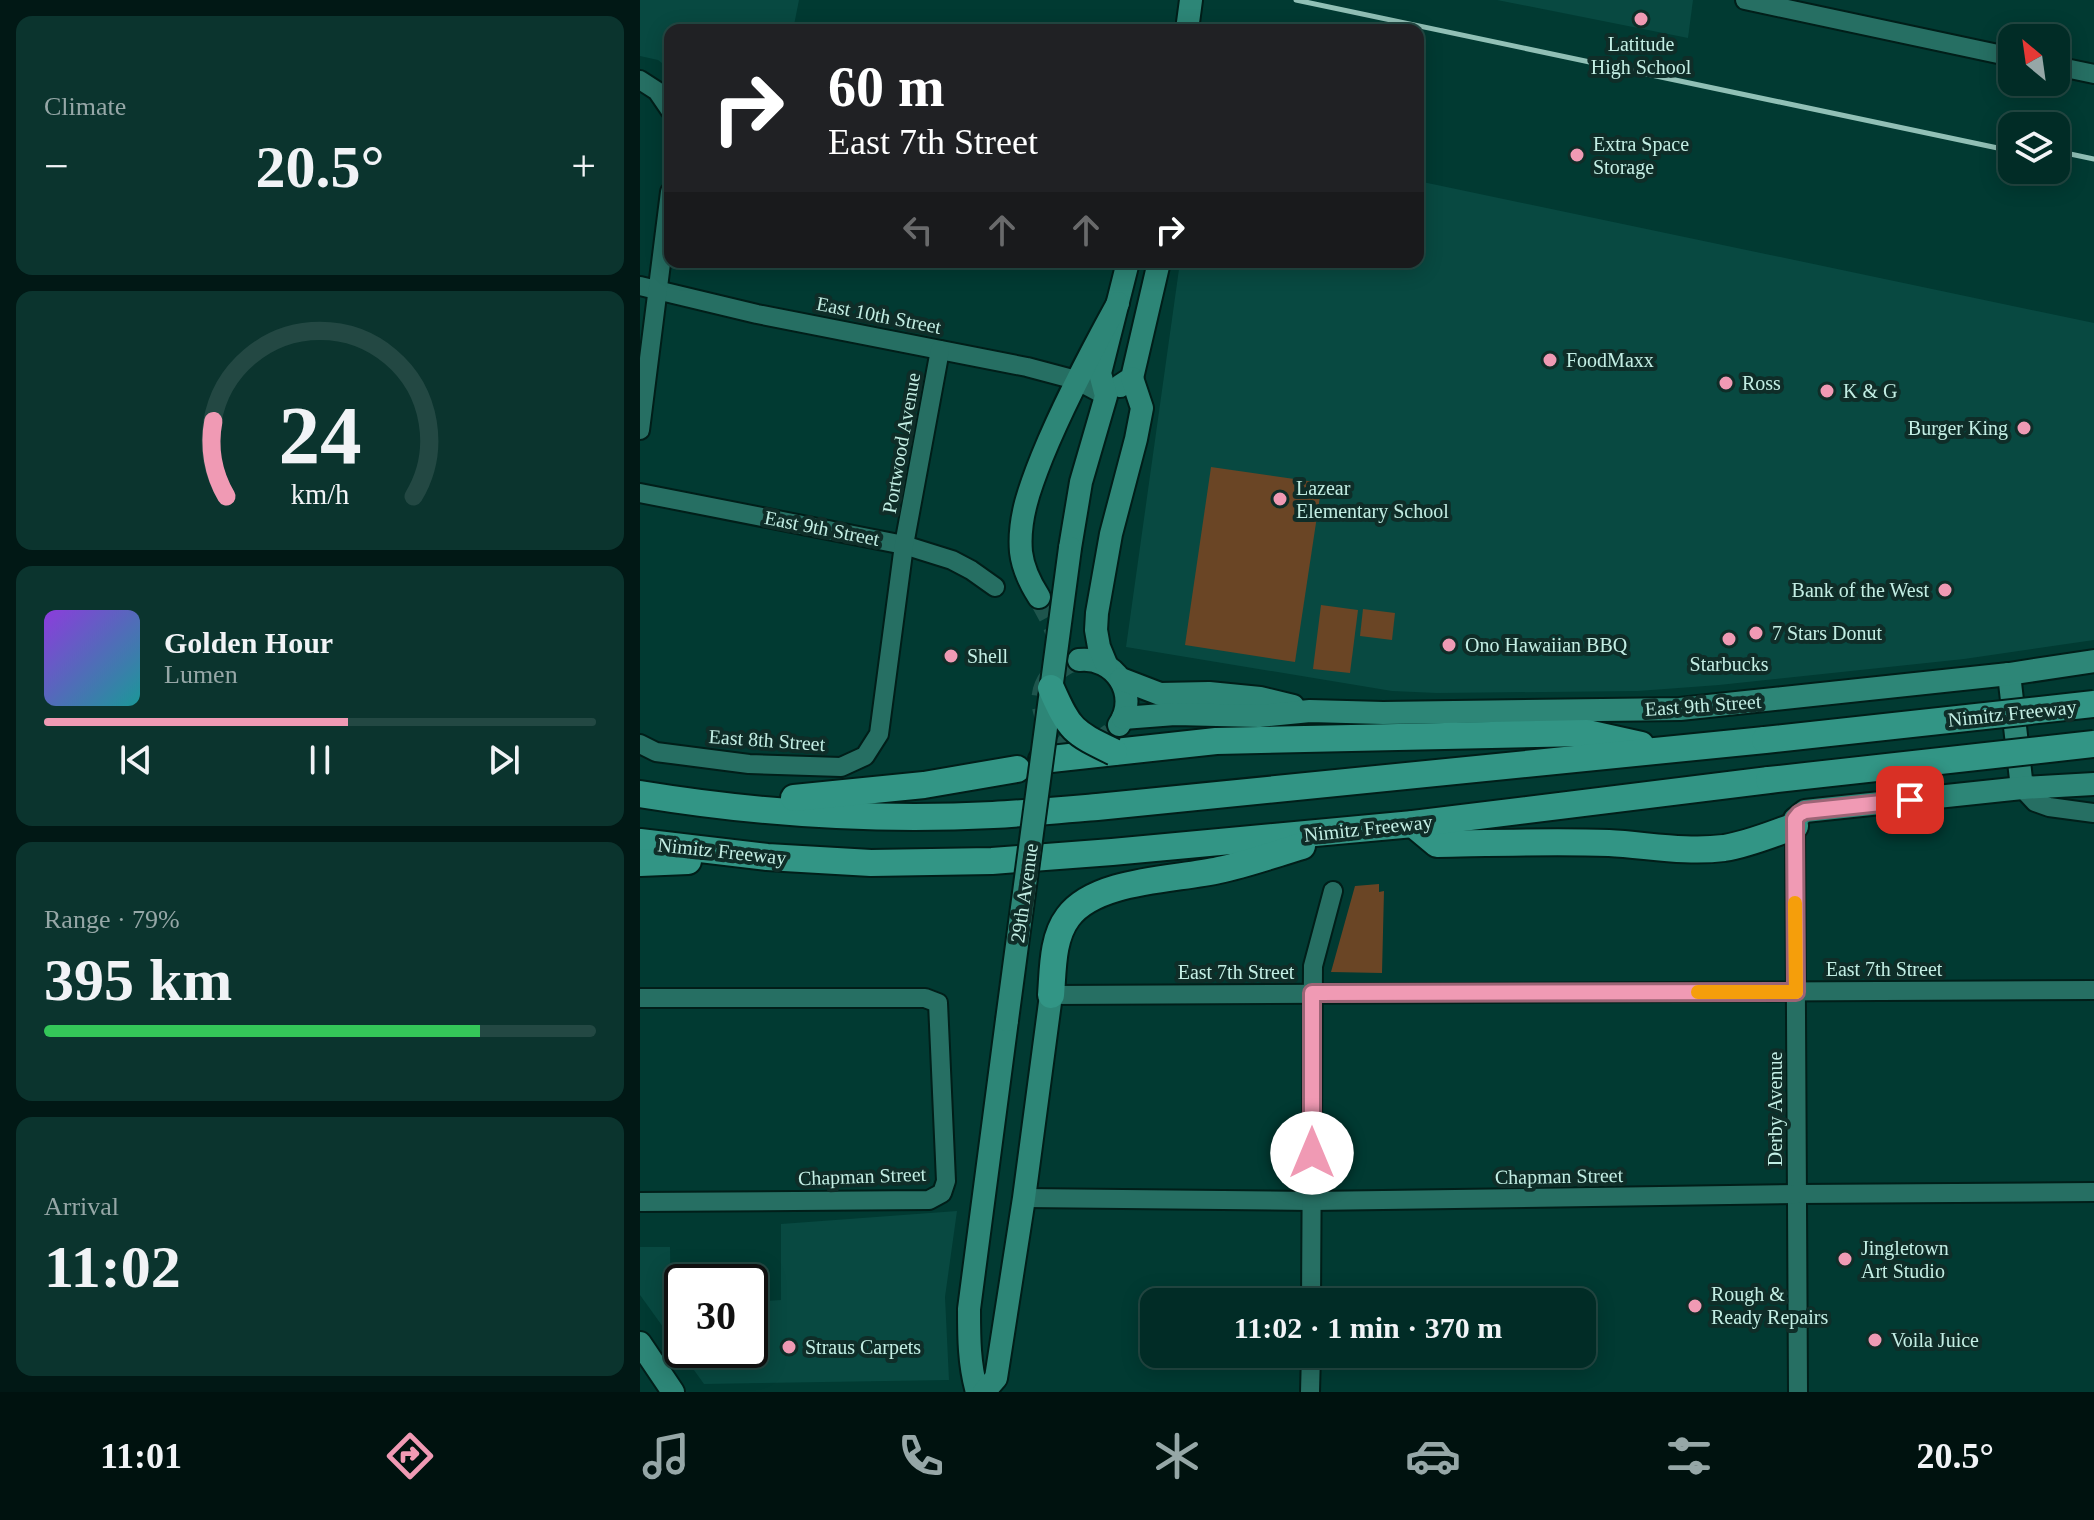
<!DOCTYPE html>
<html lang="en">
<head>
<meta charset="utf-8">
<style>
	body { margin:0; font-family:"Times New Roman",serif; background:#0b342e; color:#f1f3f6; height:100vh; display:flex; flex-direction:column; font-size:30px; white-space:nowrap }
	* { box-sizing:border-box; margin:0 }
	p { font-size:26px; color:#96a7a7 }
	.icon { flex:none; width:44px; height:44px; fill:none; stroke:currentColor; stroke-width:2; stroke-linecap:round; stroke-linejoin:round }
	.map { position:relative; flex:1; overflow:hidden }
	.details { display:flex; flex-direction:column; gap:16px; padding:16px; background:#011815; width:640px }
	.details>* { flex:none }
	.banner { position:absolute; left:24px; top:24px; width:760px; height:244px; border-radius:16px; box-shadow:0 4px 20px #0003,0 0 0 2px #234843; background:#202124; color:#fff; overflow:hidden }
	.needle { width:52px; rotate:331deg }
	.tools { position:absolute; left:1358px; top:24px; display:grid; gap:16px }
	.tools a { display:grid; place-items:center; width:72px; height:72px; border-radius:16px; background:#012c26; box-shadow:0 4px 20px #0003,0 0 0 2px #234843; font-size:40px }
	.speed { position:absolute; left:24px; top:1264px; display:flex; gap:16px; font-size:40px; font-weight:700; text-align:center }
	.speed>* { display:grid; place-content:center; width:104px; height:104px; border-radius:50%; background:#012c26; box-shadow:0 4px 20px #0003,0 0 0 2px #234843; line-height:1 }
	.speed .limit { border:4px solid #111; border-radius:12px; background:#fff; color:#111 }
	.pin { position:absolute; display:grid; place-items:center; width:68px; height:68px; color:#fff; margin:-34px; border-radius:16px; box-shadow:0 4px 12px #0006 }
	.me { position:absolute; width:88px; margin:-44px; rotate:0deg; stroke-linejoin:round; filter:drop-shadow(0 0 6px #0008) }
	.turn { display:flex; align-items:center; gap:28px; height:168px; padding:0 32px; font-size:36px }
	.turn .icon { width:104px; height:104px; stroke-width:2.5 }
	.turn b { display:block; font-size:56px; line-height:68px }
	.lanes { display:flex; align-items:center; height:76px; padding:0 32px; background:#0003; justify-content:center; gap:40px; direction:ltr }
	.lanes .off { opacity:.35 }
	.big { font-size:60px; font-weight:600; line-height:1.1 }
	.details .tile { flex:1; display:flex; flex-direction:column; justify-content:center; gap:12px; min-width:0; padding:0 28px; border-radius:16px; background:#0b342e }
	.details .dial { align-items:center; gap:0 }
	.dial svg { height:208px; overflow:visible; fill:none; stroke:#234843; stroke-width:7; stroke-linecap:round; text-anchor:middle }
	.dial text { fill:#f1f3f6; stroke:none }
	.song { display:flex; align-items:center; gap:24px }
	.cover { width:96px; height:96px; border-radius:12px; background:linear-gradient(135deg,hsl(270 70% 55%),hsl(180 70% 35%)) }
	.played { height:8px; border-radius:4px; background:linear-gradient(90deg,#f09ab4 55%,#234843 55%) }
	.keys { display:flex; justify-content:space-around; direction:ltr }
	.heat { display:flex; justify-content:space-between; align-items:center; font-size:44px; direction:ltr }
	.charge { height:12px; border-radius:6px; background:linear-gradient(90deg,#34c759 79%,#234843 0) }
	.trip { position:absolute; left:500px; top:1288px; width:456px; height:80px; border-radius:16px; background:#012c26; box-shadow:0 4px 20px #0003,0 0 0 2px #234843; font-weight:600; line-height:80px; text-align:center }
	.tabs { display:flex; height:128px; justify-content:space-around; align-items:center; background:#00120f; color:#96a7a7 }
	.tabs .icon { width:56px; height:56px }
	.tabs .on { color:#f09ab4 }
	.tabs b { font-size:36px; color:#f1f3f6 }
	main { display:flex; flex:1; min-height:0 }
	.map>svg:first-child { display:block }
</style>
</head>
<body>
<main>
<section class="details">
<div class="tile"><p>Climate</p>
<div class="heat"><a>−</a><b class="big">20.5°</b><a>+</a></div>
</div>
<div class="tile dial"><svg viewBox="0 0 100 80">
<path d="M14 69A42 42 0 1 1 86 69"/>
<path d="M14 69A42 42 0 0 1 9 40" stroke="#f09ab4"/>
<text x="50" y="56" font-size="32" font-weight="700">24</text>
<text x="50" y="72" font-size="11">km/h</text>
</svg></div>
<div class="tile">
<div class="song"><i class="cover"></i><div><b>Golden Hour</b><p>Lumen</p></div></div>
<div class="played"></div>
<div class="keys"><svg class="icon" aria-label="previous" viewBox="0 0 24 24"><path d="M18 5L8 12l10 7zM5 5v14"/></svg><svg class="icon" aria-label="pause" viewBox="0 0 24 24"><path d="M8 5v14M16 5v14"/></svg><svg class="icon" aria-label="next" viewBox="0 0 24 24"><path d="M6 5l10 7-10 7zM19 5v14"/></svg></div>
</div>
<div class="tile"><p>Range · 79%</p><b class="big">395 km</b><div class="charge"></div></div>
<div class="tile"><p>Arrival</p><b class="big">11:02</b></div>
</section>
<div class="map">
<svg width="1454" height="1392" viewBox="0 0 1454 1392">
	<rect width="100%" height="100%" fill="#013a32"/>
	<g fill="#084941">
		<polygon points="0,0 159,0 153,30 30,30 30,69 18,60 0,56"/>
		<polygon points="857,0 1053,0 1048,38"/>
		<polygon points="778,181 1454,323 1454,640 1324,659 1079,685 998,691 797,693 752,691 486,647 540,262 778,262"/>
		<polygon points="317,1211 305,1297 309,1380 64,1384 0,1295 0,1247 30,1247 31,1306 42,1306 42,1350 110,1350 110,1302 141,1300 141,1224"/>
	</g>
	<g fill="#6a4525">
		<polygon points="571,467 682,483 655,662 545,645"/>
		<polygon points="681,605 718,610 710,673 673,669"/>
		<polygon points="723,609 755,613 752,640 720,636"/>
		<polygon points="739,884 739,892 744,891 742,973 691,972 715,886"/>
	</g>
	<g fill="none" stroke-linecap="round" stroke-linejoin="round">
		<g stroke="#1e554d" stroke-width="22" stroke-dasharray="22 11" stroke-linecap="butt">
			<polyline points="399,597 412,621 420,643"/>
			<path d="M439 660C428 661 419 667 412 675 377 718 446 771 479 725"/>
		</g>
		<defs>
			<g id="minor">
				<polyline points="1105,0 1372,57"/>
				<polyline points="1416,66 1454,74"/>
				<polyline points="0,80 17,91 30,110"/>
				<polyline points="0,286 117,314 387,367 436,380 466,396"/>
				<polyline points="0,430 30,192"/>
				<polyline points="0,493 264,545 312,560 331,570 355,587"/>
				<polyline points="0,744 16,752 109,764 201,767 225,756 239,734 264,545 300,350"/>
				<polyline points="1382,788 1395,802 1409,807 1454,813"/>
				<polyline points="1155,826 1158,1392"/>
				<polyline points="411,995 1454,990"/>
				<polyline points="0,998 285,998 298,1003 306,1181 302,1193 289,1200 0,1202"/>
				<polyline points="384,1198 672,1201 1157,1194 1454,1192"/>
				<polyline points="671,1302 673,966 693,891"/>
				<polyline points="670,1392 671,1354"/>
			</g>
			<g id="major">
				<polyline points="547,30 551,0"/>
				<polyline points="480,386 492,378 519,262"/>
				<polyline points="430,548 441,482 466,396 460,373 488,262"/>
				<path d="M399 597C390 583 383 569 381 552 378 519 390 487 402 457 424 403 450 354 478 303"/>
				<path d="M439 660C474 656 500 694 479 725"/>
				<polyline points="466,664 459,647 456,630 457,613 471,534 496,439 502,408 492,378"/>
				<polyline points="1369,674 1382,788"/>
				<polyline points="481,679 520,694 569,693 620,698 653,706"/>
				<polyline points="483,718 535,714 619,716 670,711 743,713 1040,709 1369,674 1454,661"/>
				<polyline points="1155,826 1155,819 1165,811 1382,788 1454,784"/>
				<polyline points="0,1343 33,1392"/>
				<path d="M337 1392C329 1364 329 1337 329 1309L367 1020"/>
				<polyline points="344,1392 356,1378 384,1198 411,995"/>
			</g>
			<g id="highway">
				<polyline points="402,760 576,741 947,733 1001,745"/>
				<path d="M0 794C116 813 236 821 353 815 388 813 422 810 457 807L1125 740"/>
				<polyline points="154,798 284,785 377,769"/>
				<path d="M773 824 797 844C854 843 911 841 969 843 1007 845 1046 853 1084 848 1109 844 1132 834 1155 826"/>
				<polyline points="0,842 127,857 231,863 352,861 472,852 773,824 1129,780"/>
				<polyline points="0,863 48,861"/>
				<path d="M411 995C413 970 412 938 428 917 456 879 536 880 579 870 607 864 635 854 662 846"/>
			</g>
		</defs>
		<use href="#minor" stroke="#011e19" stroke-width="22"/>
		<use href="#major" stroke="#011e19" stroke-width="26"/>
		<use href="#highway" stroke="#011e19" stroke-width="30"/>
		<use href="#minor" stroke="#266f63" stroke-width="18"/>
		<use href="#major" stroke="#2d8677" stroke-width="22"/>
		<use href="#highway" stroke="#329585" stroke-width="26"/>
		<g stroke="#91c0b6" stroke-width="5">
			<polyline points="656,0 1372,151"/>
			<polyline points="1416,151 1454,159"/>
		</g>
		<defs>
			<polyline id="major-bridge" points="367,1020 430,548"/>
			<g id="highway-bridge">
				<path d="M411 688C430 731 433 732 474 752"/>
				<polyline points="1125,740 1454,704"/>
				<polyline points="1129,780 1454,744"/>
			</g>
		</defs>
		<use href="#major-bridge" stroke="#011e19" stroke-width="26" stroke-linecap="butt"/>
		<use href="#highway-bridge" stroke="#011e19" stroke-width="30" stroke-linecap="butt"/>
		<use href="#major-bridge" stroke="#2d8677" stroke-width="22"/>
		<use href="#highway-bridge" stroke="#329585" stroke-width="26"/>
	</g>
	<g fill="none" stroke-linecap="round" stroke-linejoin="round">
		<defs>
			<polyline id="route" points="672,1153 672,993 1156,992 1155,819 1159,814 1165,811 1270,800"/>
		</defs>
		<use href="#route" stroke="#9c6475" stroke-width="20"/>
		<use href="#route" stroke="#f09ab4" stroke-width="14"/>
		<polyline stroke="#f59e0b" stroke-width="14" points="1058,992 1156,992 1155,903"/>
	</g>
	<g fill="#f09ab4" stroke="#0f2d28" stroke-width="3">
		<circle cx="1001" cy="19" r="8"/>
		<circle cx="937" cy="155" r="8"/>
		<circle cx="910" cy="360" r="8"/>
		<circle cx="1086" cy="383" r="8"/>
		<circle cx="1187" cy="391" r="8"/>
		<circle cx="1384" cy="428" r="8"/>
		<circle cx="640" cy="499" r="8"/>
		<circle cx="1305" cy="590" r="8"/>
		<circle cx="1116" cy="633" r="8"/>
		<circle cx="1089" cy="639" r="8"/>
		<circle cx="809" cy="645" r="8"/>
		<circle cx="311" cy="656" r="8"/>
		<circle cx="1205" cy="1259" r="8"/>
		<circle cx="1055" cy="1306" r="8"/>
		<circle cx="1235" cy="1340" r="8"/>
		<circle cx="149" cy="1347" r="8"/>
	</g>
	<g text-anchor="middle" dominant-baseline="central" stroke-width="8" stroke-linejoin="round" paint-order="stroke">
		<g font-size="20" fill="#c3eee4" stroke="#0f2d28" text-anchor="start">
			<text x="1001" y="44" text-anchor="middle">Latitude<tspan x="1001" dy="23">High School</tspan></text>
			<text x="953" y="144">Extra Space<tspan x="953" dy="23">Storage</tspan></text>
			<text x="926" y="360">FoodMaxx</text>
			<text x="1102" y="383">Ross</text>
			<text x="1203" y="391">K &amp; G</text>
			<text x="1368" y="428" text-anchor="end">Burger King</text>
			<text x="656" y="488">Lazear<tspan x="656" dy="23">Elementary School</tspan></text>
			<text x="1289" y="590" text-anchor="end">Bank of the West</text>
			<text x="1132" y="633">7 Stars Donut</text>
			<text x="825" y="645">Ono Hawaiian BBQ</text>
			<text x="327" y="656">Shell</text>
			<text x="1089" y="664" text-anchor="middle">Starbucks</text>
			<text x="1221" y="1248">Jingletown<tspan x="1221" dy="23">Art Studio</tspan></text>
			<text x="1071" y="1294">Rough &amp;<tspan x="1071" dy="23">Ready Repairs</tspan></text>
			<text x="1251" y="1340">Voila Juice</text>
			<text x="165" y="1347">Straus Carpets</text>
		</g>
		<g font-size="20" fill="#c3eee4" stroke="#0f2d28">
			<text transform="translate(239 315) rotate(11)">East 10th Street</text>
			<text transform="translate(261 443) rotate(-80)">Portwood Avenue</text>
			<text transform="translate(182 528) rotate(11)">East 9th Street</text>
			<text transform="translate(1063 705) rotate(-4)">East 9th Street</text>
			<text transform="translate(1372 713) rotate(-6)">Nimitz Freeway</text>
			<text transform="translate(127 740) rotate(4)">East 8th Street</text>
			<text transform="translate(728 828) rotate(-6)">Nimitz Freeway</text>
			<text transform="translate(82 851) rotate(6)">Nimitz Freeway</text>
			<text transform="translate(384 893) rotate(-82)">29th Avenue</text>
			<text x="1244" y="969">East 7th Street</text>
			<text x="596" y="972">East 7th Street</text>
			<text transform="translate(1135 1109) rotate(-90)">Derby Avenue</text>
			<text transform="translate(222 1176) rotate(-2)">Chapman Street</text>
			<text transform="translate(919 1176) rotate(-1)">Chapman Street</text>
		</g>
	</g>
</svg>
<div class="tools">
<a><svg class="needle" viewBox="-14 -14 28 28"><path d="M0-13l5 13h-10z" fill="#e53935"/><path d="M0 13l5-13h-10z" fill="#96a7a7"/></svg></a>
<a><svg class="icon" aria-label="layers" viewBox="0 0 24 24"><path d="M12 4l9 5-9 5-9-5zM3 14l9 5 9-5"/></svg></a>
</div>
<div class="speed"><div class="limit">30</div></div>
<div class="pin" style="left:1270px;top:800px;background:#d93025"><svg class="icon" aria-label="arrive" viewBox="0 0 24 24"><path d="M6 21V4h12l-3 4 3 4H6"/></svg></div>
<svg class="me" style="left:672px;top:1153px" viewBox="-20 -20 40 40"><circle r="19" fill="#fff"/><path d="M0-13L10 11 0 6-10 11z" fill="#f09ab4"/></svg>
<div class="trip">11:02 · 1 min · 370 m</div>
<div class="banner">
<div class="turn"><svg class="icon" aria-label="right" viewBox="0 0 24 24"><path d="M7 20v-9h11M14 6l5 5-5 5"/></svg><div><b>60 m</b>East 7th Street</div></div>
<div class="lanes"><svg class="icon off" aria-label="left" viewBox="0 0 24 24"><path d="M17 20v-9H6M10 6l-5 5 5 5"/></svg><svg class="icon off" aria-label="ahead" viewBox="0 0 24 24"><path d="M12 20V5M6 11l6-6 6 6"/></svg><svg class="icon off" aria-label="ahead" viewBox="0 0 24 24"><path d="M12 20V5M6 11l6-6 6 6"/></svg><svg class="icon" aria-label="right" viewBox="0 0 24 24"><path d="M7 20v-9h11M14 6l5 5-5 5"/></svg></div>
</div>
</div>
</main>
<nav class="tabs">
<b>11:01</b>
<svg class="icon on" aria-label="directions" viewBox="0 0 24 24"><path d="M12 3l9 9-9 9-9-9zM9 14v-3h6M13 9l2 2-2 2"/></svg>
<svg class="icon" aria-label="music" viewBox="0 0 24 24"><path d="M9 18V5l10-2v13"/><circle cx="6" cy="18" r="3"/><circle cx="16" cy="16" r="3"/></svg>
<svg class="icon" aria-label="phone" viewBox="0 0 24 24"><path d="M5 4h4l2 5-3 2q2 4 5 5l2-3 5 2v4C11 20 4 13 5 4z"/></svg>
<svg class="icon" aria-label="climate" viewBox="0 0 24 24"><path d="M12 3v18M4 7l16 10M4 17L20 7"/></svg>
<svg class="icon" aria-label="car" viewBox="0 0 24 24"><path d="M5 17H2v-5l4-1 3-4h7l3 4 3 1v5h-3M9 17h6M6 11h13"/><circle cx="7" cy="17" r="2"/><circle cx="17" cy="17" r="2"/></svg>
<svg class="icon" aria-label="filters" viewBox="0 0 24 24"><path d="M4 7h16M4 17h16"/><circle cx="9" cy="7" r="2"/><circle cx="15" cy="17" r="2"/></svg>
<b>20.5°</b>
</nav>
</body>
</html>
